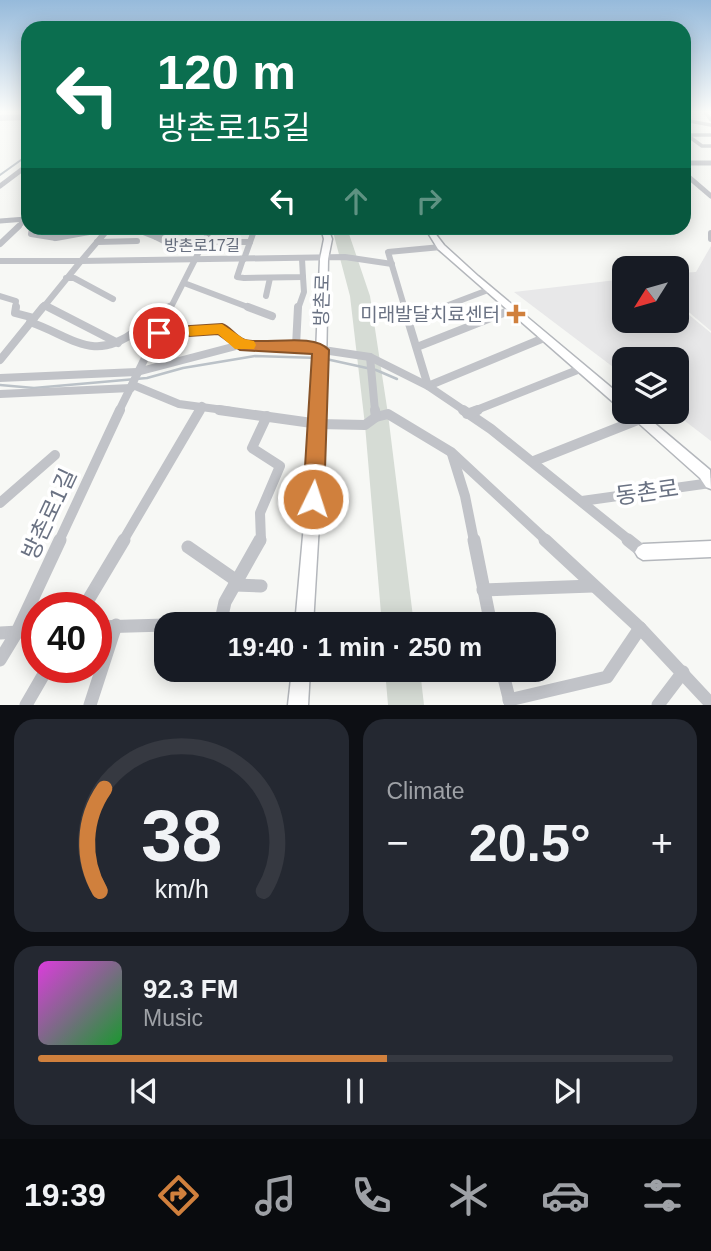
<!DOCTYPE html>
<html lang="en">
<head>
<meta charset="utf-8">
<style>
	body { margin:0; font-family:Arial,"Noto Sans KR",sans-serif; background:#242831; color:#f1f3f6; height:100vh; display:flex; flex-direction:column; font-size:26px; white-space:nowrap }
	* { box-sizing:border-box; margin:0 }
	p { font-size:23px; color:#9ea1a6 }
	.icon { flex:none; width:38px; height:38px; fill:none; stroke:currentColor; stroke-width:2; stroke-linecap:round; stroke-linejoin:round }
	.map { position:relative; height:705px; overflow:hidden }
	.side { display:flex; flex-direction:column; gap:14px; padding:14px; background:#0d0f14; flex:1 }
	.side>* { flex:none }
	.guide { position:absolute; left:21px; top:21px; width:670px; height:214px; border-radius:21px; box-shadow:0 4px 18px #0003; background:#0b6e4f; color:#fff; overflow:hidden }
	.needle { width:46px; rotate:233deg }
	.controls { position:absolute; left:612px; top:256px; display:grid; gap:14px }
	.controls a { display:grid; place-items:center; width:77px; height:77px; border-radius:14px; background:#171b24; box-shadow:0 4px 18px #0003; font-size:35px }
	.speed { position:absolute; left:21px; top:592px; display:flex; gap:14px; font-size:35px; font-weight:700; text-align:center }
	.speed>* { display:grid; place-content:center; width:91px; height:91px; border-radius:50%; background:#171b24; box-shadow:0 4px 18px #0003; line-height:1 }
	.speed .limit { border:10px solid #d22; background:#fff; color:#111 }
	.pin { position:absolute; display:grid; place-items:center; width:60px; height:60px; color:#fff; margin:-30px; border:4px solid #fff; border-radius:50%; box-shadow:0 2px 7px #0007 }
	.me { position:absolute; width:77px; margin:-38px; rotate:4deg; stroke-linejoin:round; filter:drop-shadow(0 0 5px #0008) }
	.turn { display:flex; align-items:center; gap:24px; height:147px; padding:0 21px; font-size:32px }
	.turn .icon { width:91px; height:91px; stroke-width:2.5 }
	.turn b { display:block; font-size:49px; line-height:60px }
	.lanes { display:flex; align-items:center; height:66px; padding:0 21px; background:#0003; justify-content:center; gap:35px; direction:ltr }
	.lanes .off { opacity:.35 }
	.big { font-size:52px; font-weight:700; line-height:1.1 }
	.side .tile { flex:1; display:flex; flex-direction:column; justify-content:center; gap:10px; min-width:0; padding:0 24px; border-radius:21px; background:#242831 }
	.side .dial { align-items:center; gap:0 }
	.dial svg { height:182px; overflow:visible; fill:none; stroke:#363941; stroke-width:7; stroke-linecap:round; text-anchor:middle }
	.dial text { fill:#f1f3f6; stroke:none }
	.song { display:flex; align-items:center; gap:21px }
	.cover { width:84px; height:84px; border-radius:10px; background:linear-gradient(135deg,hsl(300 70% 55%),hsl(130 70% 35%)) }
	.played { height:7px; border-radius:4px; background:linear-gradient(90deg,#d0803d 55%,#363941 55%) }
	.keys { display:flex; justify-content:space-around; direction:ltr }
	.heat { display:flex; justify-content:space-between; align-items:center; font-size:38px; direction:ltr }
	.side .tiles { flex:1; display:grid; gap:14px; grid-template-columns:1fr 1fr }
	.tile:last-child { grid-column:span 2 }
	.trip { position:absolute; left:154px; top:612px; width:402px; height:70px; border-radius:21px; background:#171b24; box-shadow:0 4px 18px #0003; font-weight:700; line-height:70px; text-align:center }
	.tabs { display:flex; height:112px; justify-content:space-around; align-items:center; background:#090b0e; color:#9ea1a6 }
	.tabs .icon { width:49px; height:49px }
	.tabs .selected { color:#d0803d }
	.tabs b { font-size:32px; color:#f1f3f6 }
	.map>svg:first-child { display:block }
</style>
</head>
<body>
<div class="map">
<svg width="711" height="705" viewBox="0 0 711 705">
	<rect width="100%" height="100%" fill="#f7f8f5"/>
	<g fill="#e8e8e9">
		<polygon points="711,246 711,331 677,302 686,300 677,292 677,273 696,272"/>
		<polygon points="625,279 625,320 677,320 677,305 711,333 711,441 672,411 677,411 677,359 625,359 625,376 514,292"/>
	</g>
	<g fill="#d6dcd5">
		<polygon points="332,228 347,228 370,296 388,414 414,625 382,625 365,425 350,296"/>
		<polygon points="385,670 420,670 424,705 388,705"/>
	</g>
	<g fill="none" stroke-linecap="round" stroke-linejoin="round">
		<polyline stroke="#bbc2c8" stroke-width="2" points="0,175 28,155"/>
		<g stroke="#bbc2c8" stroke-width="2.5">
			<polyline points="326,359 376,370 397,379"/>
			<polyline points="0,385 34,388 147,378 183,368 255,356 319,358"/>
		</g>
		<polygon fill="#cdcfd1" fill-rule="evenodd" points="28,114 28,120 0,121 0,115"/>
		<defs>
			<g id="secondary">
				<polygon points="321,228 328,228 332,239 328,259 325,424 313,625 295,625 313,424 320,259 324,239"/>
				<polygon points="425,228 431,228 444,245 478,276 625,399 625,411 621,409 438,249"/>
				<polygon points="625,411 640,411 710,470 711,489 706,487 700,478"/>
				<polygon points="711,541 711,557 643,560 638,557 635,552 638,547 643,544"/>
				<polygon points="292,670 310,670 308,705 288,705"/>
			</g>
		</defs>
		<use href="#secondary" stroke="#b4b7bc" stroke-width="3"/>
		<g stroke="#c1c3c8" stroke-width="3.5">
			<polyline points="705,112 711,120"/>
			<polyline points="684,120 711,125"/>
			<polyline points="711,135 687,135 702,146 711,146"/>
			<polyline points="684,147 687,149 684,149"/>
			<polyline points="684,163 711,163"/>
		</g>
		<g stroke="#c1c3c8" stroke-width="5">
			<polyline points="684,163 711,163"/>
			<polyline points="684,173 711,196"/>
			<polyline points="0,186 28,165"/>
			<polyline points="0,221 26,219 17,228"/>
		</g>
		<g stroke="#c1c3c8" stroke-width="6">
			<polyline points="32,228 31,234 56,238 111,228"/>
			<polyline points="133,228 156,237 177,228"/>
			<polyline points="711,233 711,239"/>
			<polyline points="156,237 164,241 204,242"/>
			<polyline points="55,238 65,228"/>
			<polyline points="97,242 137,241"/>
			<polyline points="204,242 250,242"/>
			<polyline points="0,244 19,226"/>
			<polyline points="243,259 237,277 244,278 303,277 302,259"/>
			<polyline points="244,259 255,228"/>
			<polyline points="0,261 81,261 42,309"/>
			<polyline points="81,261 345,257 392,264"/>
			<polyline points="81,261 109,228"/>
			<polyline points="66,278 74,278 113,299"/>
			<polyline points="184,283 253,309"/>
			<polyline points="0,296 16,301 15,309"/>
			<polyline points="266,296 270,278"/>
			<polyline points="44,305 51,309"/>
			<polyline points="170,309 211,228"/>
			<polyline points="298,309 304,292 303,277"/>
			<polyline points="405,309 388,252 441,247"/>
			<polyline points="438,309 488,290"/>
		</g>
		<g stroke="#c1c3c8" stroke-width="8">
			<polyline points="16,307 15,313 34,318"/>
			<polyline points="48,307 118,343"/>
			<polyline points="248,307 272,316"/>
			<polyline points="404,307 428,386 544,338"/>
			<polyline points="407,314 443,307"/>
			<path d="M30 322C73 337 93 363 136 331L158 335"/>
			<polyline points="159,333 222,329 240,345"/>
			<polyline points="296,346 298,307"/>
			<polyline points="417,347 511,310"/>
			<polyline points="370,357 375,411"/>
			<polyline points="0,360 43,307"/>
			<polyline points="0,378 137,372 240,345 296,346 370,357 428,386 465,411"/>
			<polyline points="133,385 179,404 231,411"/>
			<polyline points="0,394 131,388"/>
			<polyline points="119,411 170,307"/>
			<polyline points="199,411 202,406"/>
			<polyline points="474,411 580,369"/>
		</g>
		<g stroke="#c1c3c8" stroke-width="10">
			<polyline points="219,410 319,424 365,425 376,417 388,414 451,452 547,541"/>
			<polyline points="375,410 376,417"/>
			<polyline points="463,410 491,429 630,541"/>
			<polyline points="467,414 478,410"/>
			<polyline points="452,454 465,496 474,541"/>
			<polyline points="534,461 640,419"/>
			<polyline points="582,501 711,483"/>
			<polyline points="0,503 55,455"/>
			<polyline points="59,541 120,410"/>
			<polyline points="123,541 200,410"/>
			<polyline points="261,541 260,513 280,466 252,448 267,416"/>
		</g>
		<g stroke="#c1c3c8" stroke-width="13">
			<polyline points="474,540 491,625"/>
			<polyline points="545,540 640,628 711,704"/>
			<polyline points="628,540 643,552"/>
			<polyline points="188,547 237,581"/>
			<polyline points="235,585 261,586"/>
			<polyline points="483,590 593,586"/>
			<polyline points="84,607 124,540"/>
			<polyline points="220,625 225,602 260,540"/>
			<polyline points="248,625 304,625"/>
			<polyline points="96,627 166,625"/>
			<polyline points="0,633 37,631"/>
			<polyline points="0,660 17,632 60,540"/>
			<polyline points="502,670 510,702"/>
			<polyline points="509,700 607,677 640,628"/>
			<polyline points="26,705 48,667"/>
			<polyline points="90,705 116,625"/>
			<polyline points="658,705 683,672"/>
		</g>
		<use href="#secondary" fill="#fff" fill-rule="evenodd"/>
	</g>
	<linearGradient id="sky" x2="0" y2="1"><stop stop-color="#96badb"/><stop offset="0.53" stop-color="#fbfcfa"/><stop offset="1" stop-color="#fbfcfa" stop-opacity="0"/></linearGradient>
	<rect width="711" height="211" fill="url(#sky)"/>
	<path fill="#d0803d" stroke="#875328" stroke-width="2" d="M222 324C231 327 236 337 245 340 266 345 314 332 329 350L324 499 321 506 313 509 306 506 303 499 312 354 240 350 218 334 159 338 151 333 159 328Z"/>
	<polygon fill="#f59e0b" points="222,324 244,339 254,341 256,345 254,349 235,349 218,334 190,336 183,331 190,326"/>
	<path fill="#d0803d" stroke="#fff" stroke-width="2.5" d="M512.5 303.5h7v7h7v7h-7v7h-7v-7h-7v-7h7z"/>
	<g text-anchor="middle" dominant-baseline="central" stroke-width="7" stroke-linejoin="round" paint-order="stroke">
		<g font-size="16" fill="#6a7283" stroke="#fff">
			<text x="202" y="245">방촌로17길</text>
		</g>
		<g font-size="19" fill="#6a7283" stroke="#fff">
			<text transform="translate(322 300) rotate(-88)">방촌로</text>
		</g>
		<g font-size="19" fill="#6a7283" stroke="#fff" text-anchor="end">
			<text x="500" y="314">미래발달치료센터</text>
		</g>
		<g font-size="23" fill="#6a7283" stroke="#fff">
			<text transform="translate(647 492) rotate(-8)">동촌로</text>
			<text transform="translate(49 514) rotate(-65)">방촌로1길</text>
		</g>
	</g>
</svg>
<div class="controls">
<a><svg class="needle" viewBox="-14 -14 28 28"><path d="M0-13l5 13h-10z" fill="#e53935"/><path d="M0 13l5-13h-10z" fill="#9ea1a6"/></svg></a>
<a><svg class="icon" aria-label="layers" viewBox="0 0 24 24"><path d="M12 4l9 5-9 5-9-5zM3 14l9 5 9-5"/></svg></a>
</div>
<div class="speed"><div class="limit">40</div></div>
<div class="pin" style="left:159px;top:333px;background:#d93025"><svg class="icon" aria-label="arrive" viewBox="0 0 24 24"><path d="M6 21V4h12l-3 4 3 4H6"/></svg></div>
<svg class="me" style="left:313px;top:499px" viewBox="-20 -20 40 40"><circle r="17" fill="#d0803d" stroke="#fff" stroke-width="3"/><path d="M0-11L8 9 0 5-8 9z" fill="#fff"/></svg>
<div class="trip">19:40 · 1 min · 250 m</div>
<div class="guide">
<div class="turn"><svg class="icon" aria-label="left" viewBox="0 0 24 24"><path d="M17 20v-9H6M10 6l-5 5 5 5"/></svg><div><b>120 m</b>방촌로15길</div></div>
<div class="lanes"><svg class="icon" aria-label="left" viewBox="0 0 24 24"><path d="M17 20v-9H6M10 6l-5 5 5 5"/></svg><svg class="icon off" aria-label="ahead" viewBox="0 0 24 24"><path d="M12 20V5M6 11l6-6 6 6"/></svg><svg class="icon off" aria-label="right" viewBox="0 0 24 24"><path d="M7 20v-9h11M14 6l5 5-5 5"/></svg></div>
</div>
</div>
<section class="side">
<div class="tiles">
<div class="tile dial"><svg viewBox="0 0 100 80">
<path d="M14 69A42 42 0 1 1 86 69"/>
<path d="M14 69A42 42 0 0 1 16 24" stroke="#d0803d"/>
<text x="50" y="56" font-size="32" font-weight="700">38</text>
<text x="50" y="72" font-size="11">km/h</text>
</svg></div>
<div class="tile"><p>Climate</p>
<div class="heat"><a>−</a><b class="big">20.5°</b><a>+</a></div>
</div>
<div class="tile">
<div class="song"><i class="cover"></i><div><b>92.3 FM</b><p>Music</p></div></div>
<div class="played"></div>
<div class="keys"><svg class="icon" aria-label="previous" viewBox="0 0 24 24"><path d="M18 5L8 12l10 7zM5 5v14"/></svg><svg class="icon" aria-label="pause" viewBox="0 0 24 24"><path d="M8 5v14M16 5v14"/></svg><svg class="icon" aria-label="next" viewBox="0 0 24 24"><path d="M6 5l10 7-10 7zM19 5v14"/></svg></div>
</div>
</div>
</section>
<nav class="tabs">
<b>19:39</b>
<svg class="icon selected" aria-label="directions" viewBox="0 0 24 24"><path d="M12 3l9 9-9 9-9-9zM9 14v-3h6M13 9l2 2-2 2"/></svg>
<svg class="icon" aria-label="music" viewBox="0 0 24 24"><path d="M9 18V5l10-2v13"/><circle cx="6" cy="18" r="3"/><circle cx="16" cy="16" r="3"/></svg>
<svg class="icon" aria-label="phone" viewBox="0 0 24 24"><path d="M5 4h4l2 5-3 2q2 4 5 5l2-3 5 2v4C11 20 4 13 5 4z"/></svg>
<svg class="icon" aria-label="climate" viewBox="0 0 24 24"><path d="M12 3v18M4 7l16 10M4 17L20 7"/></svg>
<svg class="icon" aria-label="car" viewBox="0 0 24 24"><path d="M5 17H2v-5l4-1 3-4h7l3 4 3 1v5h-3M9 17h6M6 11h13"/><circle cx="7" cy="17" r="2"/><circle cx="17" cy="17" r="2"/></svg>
<svg class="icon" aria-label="filters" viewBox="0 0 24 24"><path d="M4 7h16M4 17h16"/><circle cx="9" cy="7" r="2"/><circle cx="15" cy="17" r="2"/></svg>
</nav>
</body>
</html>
